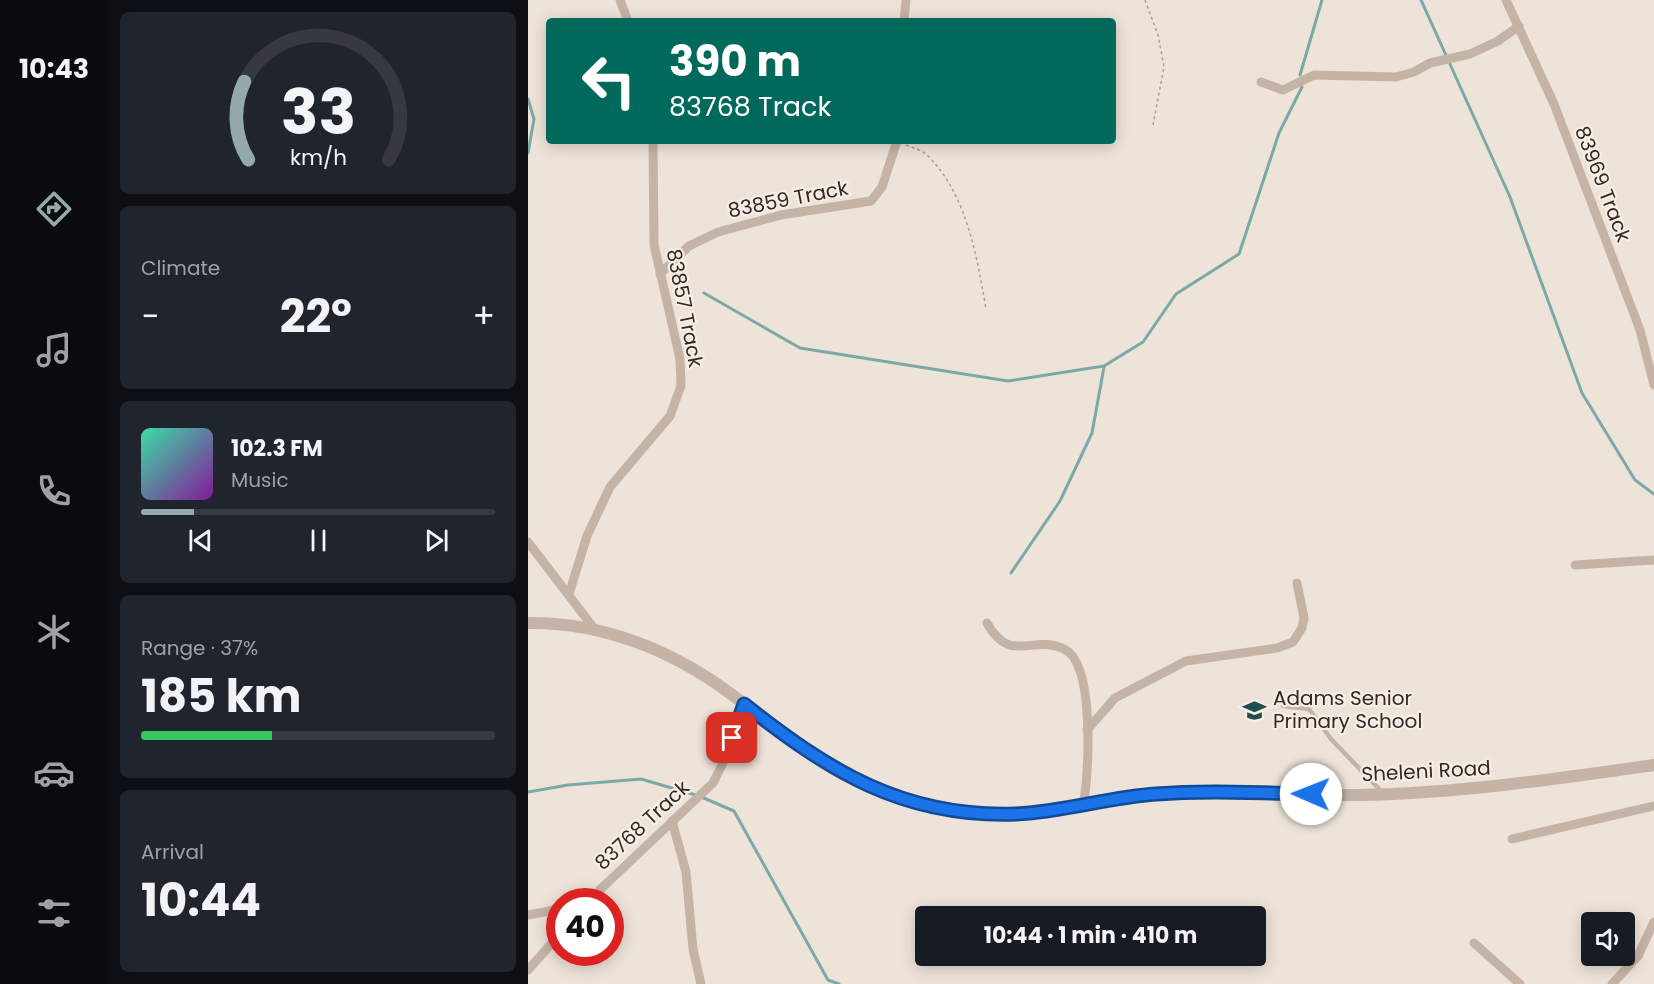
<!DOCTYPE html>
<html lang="en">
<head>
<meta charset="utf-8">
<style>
	body { margin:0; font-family:Poppins,sans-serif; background:#20242c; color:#f1f3f6; height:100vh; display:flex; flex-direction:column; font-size:22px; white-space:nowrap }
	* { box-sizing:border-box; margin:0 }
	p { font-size:20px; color:#9ea1a6 }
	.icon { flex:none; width:33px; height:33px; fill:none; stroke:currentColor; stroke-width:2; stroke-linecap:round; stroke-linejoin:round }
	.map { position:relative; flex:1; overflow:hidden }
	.details { display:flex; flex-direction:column; gap:12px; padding:12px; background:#0d0f14; width:420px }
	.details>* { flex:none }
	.guide { position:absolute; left:18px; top:18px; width:570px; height:126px; border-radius:6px; box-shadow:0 3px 15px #0003; background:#00695c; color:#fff; overflow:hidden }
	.tools { position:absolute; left:1053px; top:912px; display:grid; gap:12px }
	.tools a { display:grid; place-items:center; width:54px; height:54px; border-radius:6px; background:#171b24; box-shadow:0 3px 15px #0003; font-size:30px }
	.speed { position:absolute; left:18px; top:888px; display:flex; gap:12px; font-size:30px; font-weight:700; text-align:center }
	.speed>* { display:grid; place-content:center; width:78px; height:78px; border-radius:50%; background:#171b24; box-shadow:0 3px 15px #0003; line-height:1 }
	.speed .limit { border:9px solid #d22; background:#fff; color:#111 }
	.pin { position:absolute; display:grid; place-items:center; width:51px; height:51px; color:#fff; margin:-26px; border-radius:12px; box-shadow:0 3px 9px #0006 }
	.me { position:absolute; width:66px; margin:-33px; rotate:271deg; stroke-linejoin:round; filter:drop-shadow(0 0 4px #0008) }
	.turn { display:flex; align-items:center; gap:21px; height:126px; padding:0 24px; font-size:27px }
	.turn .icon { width:78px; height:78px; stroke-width:2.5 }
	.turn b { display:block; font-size:42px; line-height:51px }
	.big { font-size:45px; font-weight:700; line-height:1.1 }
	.details .card { flex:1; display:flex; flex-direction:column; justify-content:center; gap:9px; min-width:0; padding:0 21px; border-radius:9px; background:#20242c }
	.details .dial { align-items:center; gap:0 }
	.dial svg { height:156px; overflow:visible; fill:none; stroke:#363941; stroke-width:7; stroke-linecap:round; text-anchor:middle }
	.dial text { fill:#f1f3f6; stroke:none }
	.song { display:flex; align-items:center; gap:18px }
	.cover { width:72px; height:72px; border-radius:9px; background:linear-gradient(135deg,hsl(160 70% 55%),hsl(290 70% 35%)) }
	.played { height:6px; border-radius:3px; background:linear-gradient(90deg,#93a9ab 15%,#363941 15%) }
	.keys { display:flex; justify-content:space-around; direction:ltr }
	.heat { display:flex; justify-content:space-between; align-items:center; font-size:33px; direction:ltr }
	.charge { height:9px; border-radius:4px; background:linear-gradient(90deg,#34c759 37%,#363941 0) }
	.trip { position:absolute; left:387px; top:906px; width:351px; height:60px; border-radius:6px; background:#171b24; box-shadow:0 3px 15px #0003; font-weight:700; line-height:60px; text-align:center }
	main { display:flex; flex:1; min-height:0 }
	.menu { display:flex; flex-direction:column; width:108px; justify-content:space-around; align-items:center; background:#090b0e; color:#9ea1a6 }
	.menu .icon { width:42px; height:42px }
	.menu .current { color:#93a9ab }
	.menu b { font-size:27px; color:#f1f3f6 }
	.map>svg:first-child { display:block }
</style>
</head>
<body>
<main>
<nav class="menu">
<b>10:43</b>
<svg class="icon current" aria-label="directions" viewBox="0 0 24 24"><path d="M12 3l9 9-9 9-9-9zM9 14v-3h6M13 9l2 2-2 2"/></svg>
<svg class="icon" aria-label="music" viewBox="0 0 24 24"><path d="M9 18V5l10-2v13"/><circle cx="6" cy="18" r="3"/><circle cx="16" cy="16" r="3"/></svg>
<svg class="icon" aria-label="phone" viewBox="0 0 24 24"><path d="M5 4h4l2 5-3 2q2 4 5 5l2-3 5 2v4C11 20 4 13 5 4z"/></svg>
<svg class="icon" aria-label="climate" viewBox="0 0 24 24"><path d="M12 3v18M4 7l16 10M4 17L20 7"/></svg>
<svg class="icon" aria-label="car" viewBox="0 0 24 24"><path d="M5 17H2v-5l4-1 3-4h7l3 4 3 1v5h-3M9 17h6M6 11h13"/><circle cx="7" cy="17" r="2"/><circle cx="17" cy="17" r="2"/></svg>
<svg class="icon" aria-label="filters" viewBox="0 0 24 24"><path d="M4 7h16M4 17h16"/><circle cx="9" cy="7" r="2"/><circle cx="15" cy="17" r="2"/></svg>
</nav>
<section class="details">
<div class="card dial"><svg viewBox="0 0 100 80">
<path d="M14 69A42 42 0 1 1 86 69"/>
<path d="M14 69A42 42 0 0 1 12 29" stroke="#93a9ab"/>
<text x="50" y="56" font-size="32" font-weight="700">33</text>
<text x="50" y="72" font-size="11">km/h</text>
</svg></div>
<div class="card"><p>Climate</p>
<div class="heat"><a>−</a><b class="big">22°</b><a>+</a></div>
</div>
<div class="card">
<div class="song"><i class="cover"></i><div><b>102.3 FM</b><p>Music</p></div></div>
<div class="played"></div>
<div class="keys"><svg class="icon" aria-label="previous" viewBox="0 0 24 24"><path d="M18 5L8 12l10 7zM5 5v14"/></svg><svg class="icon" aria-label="pause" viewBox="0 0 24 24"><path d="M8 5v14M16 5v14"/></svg><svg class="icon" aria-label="next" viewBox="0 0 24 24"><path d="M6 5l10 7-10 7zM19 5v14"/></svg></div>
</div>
<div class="card"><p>Range · 37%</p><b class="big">185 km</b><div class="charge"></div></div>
<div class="card"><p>Arrival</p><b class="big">10:44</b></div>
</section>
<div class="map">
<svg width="1126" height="984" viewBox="0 0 1126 984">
	<rect width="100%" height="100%" fill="#eee3d9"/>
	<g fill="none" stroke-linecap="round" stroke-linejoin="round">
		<g stroke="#7ba9a8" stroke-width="3">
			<polyline points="893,0 982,197 1054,393 1107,480 1126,494"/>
			<polyline points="772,75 794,0"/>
			<polyline points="0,99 6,119 0,153"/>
			<polyline points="176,293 272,348 480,381 576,366 615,342 648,294 711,254 751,133 774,87"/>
			<polyline points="483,573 532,501 564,433 576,367"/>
			<polyline points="0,792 40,785 113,779 171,796 206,811 300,980 311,984"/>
		</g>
		<g stroke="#b19d91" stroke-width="1.5" stroke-dasharray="3 3" stroke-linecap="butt">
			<polyline points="617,0 630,35 636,67 625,125"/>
			<path d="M378 145C385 148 394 150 399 155 439 194 449 257 458 309"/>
		</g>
		<polyline stroke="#c5b3a6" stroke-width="4.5" points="755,706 781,709 803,739 854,792"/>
		<g stroke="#c5b3a6" stroke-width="9">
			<polyline points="92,0 100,21"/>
			<polyline points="978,0 1026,104 1112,330 1126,385"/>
			<polyline points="376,21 378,0"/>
			<polyline points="733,82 755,90 786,75 868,77 886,72 902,63 942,54 970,41 991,26"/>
			<polyline points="132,274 161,246 190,232 253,215 343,201 354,187 369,141"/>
			<polyline points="0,542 68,631"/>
			<polyline points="1047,565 1126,560"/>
			<polyline points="41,594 59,536 82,487 142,416 153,386 152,359 126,245 125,141"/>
			<path d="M459 623C482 665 505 634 536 649 568 664 560 772 556 803"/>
			<polyline points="559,730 587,698 658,661 749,648 765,642 774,628 776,618 769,583"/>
			<polyline points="144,821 158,872 165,949 173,984"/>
			<polyline points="984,839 1126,806"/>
			<polyline points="59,902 185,783 194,765 216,704"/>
			<polyline points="0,915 32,909"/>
			<polyline points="946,943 992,984"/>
			<polyline points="0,970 32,934"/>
			<polyline points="1084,984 1110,956 1126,922"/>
		</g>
		<path stroke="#c5b3a6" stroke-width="12" d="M0 623C74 622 144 650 203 694 253 731 301 777 362 794 403 806 447 817 490 814 537 810 583 796 631 794 698 790 765 796 832 795 931 793 1028 779 1126 765"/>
	</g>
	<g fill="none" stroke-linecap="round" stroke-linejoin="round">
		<defs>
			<path id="route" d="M204 738 216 704C301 771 375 818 488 814 535 812 581 797 628 794 679 790 732 793 783 794"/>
		</defs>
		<use href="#route" stroke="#114b97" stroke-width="15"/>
		<use href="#route" stroke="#1a73e8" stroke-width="10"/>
	</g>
	<defs>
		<symbol id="school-bare" viewBox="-9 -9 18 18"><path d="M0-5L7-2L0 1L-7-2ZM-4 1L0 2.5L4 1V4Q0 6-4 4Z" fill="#204e4f" stroke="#f7ede4" stroke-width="2.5" paint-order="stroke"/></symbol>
	</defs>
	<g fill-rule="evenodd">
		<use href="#school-bare" x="710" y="694" width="33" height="33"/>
	</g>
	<g text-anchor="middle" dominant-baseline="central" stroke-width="4.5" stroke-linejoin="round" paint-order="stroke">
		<g font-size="20" fill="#322926" stroke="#f7ede4">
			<text transform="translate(1075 184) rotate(69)">83969 Track</text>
			<text transform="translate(260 199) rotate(-11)">83859 Track</text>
			<text transform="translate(157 308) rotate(79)">83857 Track</text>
			<text transform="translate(898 771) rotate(-3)">Sheleni Road</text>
			<text transform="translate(114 825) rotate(-43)">83768 Track</text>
		</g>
		<g font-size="20" fill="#322926" stroke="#f7ede4" text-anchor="start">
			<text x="745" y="698">Adams Senior<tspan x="745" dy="23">Primary School</tspan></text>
		</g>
	</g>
</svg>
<div class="tools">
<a><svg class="icon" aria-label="sound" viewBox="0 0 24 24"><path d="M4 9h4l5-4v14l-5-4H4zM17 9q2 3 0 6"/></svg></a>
</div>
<div class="speed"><div class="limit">40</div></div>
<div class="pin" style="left:204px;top:738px;background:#d93025"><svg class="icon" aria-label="arrive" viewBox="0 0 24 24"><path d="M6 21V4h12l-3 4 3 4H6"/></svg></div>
<svg class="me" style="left:783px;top:794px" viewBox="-20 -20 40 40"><circle r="19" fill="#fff"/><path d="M0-13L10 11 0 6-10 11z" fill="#1a73e8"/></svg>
<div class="trip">10:44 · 1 min · 410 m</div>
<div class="guide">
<div class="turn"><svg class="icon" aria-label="left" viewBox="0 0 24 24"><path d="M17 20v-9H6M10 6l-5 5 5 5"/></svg><div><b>390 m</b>83768 Track</div></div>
</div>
</div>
</main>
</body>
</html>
